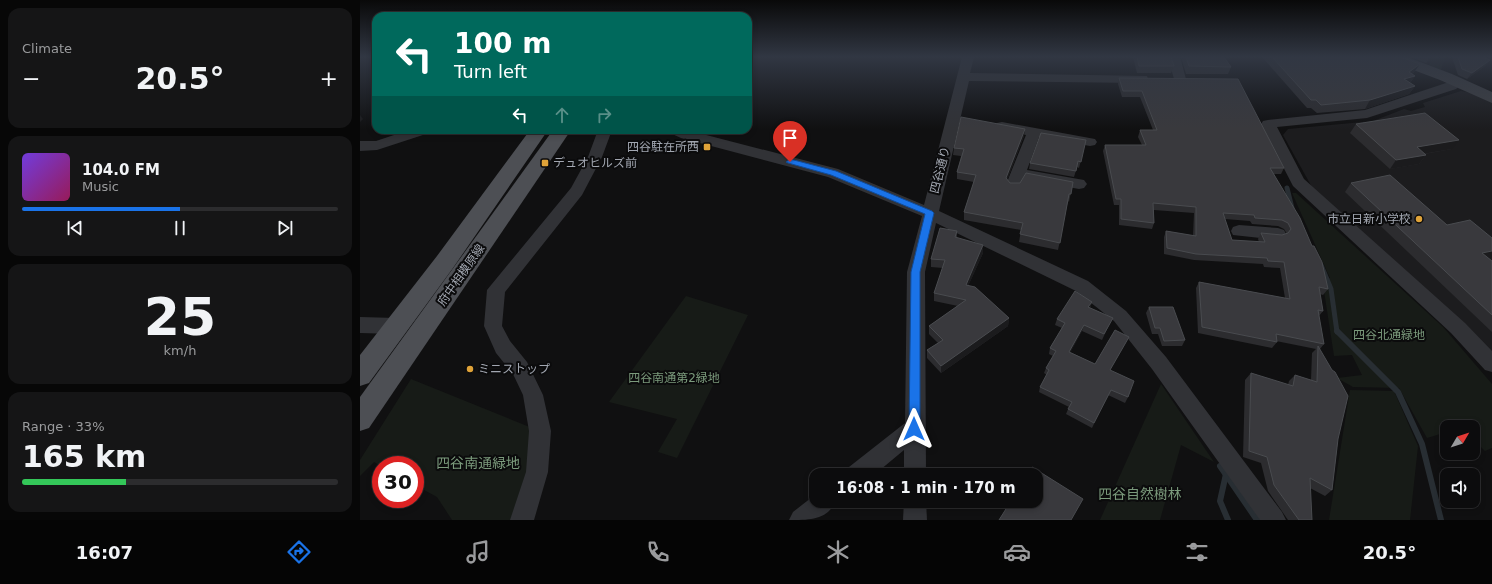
<!DOCTYPE html>
<html lang="en">
<head>
<meta charset="utf-8">
<style>
	body { margin:0; font-family:"DejaVu Sans","Noto Sans JP",sans-serif; background:#151516; color:#f1f3f6; height:100vh; display:flex; flex-direction:column; font-size:15px; white-space:nowrap }
	* { box-sizing:border-box; margin:0 }
	p { font-size:13px; color:#9a9b9d }
	.icon { flex:none; width:22px; height:22px; fill:none; stroke:currentColor; stroke-width:2; stroke-linecap:round; stroke-linejoin:round }
	.map { position:relative; flex:1; overflow:hidden }
	.drawer { display:flex; flex-direction:column; gap:8px; padding:8px; background:#070707; width:360px }
	.drawer>* { flex:none }
	.top-card { position:absolute; left:12px; top:12px; width:380px; height:122px; border-radius:12px; box-shadow:0 2px 6px #0003,0 0 0 1px #2c2c2e; background:#00695c; color:#fff; overflow:hidden }
	.needle { width:26px; rotate:51deg }
	.controls { position:absolute; left:1080px; top:420px; display:grid; gap:8px }
	.controls a { display:grid; place-items:center; width:40px; height:40px; border-radius:8px; background:#0c0c0d; box-shadow:0 2px 6px #0003,0 0 0 1px #2c2c2e; font-size:20px }
	.speed { position:absolute; left:12px; top:456px; display:flex; gap:8px; font-size:20px; font-weight:700; text-align:center }
	.speed>* { display:grid; place-content:center; width:52px; height:52px; border-radius:50%; background:#0c0c0d; box-shadow:0 2px 6px #0003,0 0 0 1px #2c2c2e; line-height:1 }
	.speed .limit { border:6px solid #d22; background:#fff; color:#111 }
	.pin { position:absolute; display:grid; place-items:center; width:34px; height:34px; color:#fff; margin:-41px -17px; border-radius:50% 50% 50% 0; rotate:-45deg; box-shadow:0 0 4px #0007 }
	.pin .icon { rotate:45deg }
	.me { position:absolute; width:44px; margin:-22px; rotate:0deg; stroke-linejoin:round; filter:drop-shadow(0 0 3px #0008) }
	.turn { display:flex; align-items:center; gap:14px; height:84px; padding:0 16px; font-size:18px }
	.turn .icon { width:52px; height:52px; stroke-width:2.5 }
	.turn b { display:block; font-size:28px; line-height:34px }
	.lanes { display:flex; align-items:center; height:38px; padding:0 16px; background:#0003; justify-content:center; gap:20px; direction:ltr }
	.lanes .off { opacity:.35 }
	.big { font-size:30px; font-weight:700; line-height:1.1 }
	.drawer .card { flex:1; display:flex; flex-direction:column; justify-content:center; gap:6px; min-width:0; padding:0 14px; border-radius:12px; background:#151516 }
	.drawer .dial { align-items:center; gap:0 }
	.dial b { font-size:52px; line-height:1 }
	.song { display:flex; align-items:center; gap:12px }
	.cover { width:48px; height:48px; border-radius:6px; background:linear-gradient(135deg,hsl(260 70% 55%),hsl(330 70% 35%)) }
	.played { height:4px; border-radius:2px; background:linear-gradient(90deg,#1a73e8 50%,#2c2c2e 50%) }
	.keys { display:flex; justify-content:space-around; direction:ltr }
	.heat { display:flex; justify-content:space-between; align-items:center; font-size:22px; direction:ltr }
	.charge { height:6px; border-radius:3px; background:linear-gradient(90deg,#34c759 33%,#2c2c2e 0) }
	.trip { position:absolute; left:449px; top:468px; width:234px; height:40px; border-radius:12px; background:#0c0c0d; box-shadow:0 2px 6px #0003,0 0 0 1px #2c2c2e; font-weight:700; line-height:40px; text-align:center }
	.tabs { display:flex; height:64px; justify-content:space-around; align-items:center; background:#050505; color:#9a9b9d }
	.tabs .icon { width:28px; height:28px }
	.tabs .current { color:#1a73e8 }
	.tabs b { font-size:18px; color:#f1f3f6 }
	main { display:flex; flex:1; min-height:0 }
	.map>svg:first-child { display:block }
</style>
</head>
<body>
<main>
<section class="drawer">
<div class="card"><p>Climate</p>
<div class="heat"><a>−</a><b class="big">20.5°</b><a>+</a></div>
</div>
<div class="card">
<div class="song"><i class="cover"></i><div><b>104.0 FM</b><p>Music</p></div></div>
<div class="played"></div>
<div class="keys"><svg class="icon" aria-label="previous" viewBox="0 0 24 24"><path d="M18 5L8 12l10 7zM5 5v14"/></svg><svg class="icon" aria-label="pause" viewBox="0 0 24 24"><path d="M8 5v14M16 5v14"/></svg><svg class="icon" aria-label="next" viewBox="0 0 24 24"><path d="M6 5l10 7-10 7zM19 5v14"/></svg></div>
</div>
<div class="card dial"><b>25</b><p>km/h</p></div>
<div class="card"><p>Range · 33%</p><b class="big">165 km</b><div class="charge"></div></div>
</section>
<div class="map">
<svg width="1132" height="520" viewBox="0 0 1132 520">
	<rect width="100%" height="100%" fill="#101011"/>
	<polygon fill="#1c1c1e" points="1101,91 1112,93 1132,102 1132,355 953,189 923,135 928,129 1013,121 1044,109 1051,111 1065,107 1063,103"/>
	<g fill="#171b17">
		<polygon points="1072,57 1085,57 1081,70 1069,66"/>
		<polygon points="932,193 936,193 1083,327 1132,384 1132,448 1125,451 1113,439 1113,427 1087,427 1087,432 1067,438 1039,388 993,387 977,378 1002,375 992,355 974,356 962,278 970,278"/>
		<polygon points="326,296 388,315 317,458 298,452 317,419 249,402"/>
		<polygon points="51,379 172,428 169,476 155,520 92,520 77,497 55,485 55,465 21,466 14,462 0,476 0,460"/>
		<polygon points="801,384 854,462 821,445 800,520 740,520"/>
		<polygon points="990,390 1034,391 1058,446 1050,520 969,520"/>
	</g>
	<g fill="none" stroke-linecap="round" stroke-linejoin="round">
		<g stroke="#282e33" stroke-width="5">
			<polyline points="927,188 932,208"/>
			<polyline points="961,265 971,289 977,332"/>
		</g>
		<g stroke="#282e33" stroke-width="6">
			<polyline points="977,331 1038,392 1062,444 1081,520"/>
			<polyline points="860,466 897,520"/>
			<polyline points="866,474 860,501 868,520"/>
		</g>
		<g fill="#313236" fill-rule="evenodd">
			<polygon points="602,57 614,57 610,73 787,76 788,79 787,82 782,83 609,81 579,211 728,281 766,311 806,357 922,512 926,520 900,520 792,369 754,321 716,291 576,223 565,272 566,475 544,475 544,450 514,475 486,475 489,467 545,423 547,272 562,216 468,177 321,138 310,133 308,130 327,130 478,169 564,205"/>
			<polygon points="808,57 820,57 826,79 825,82 815,82 814,79"/>
			<polygon points="1097,78 1102,79 1103,82 1096,89 1007,118 917,127 944,179 1105,323 1132,351 1132,372 1125,370 1091,333 933,186 901,124 903,121 908,120 1005,110 1086,83"/>
			<polygon points="642,122 735,139 737,142 735,145 730,146 679,137 667,170 724,180 727,184 724,188 719,189 664,179 660,186 655,187 650,186 647,182 666,135 637,129 635,126 637,123"/>
			<polygon points="49,130 71,130 69,133 17,150 0,151 0,141 16,141"/>
			<polygon points="238,130 252,130 242,157 222,195 145,292 142,326 150,341 167,362 183,395 191,431 188,472 174,520 150,520 166,472 169,431 163,395 153,374 136,353 124,326 127,290 211,188 228,157"/>
			<polygon points="879,225 918,228 924,230 926,234 924,238 918,240 873,235 871,231 873,227"/>
			<polygon points="0,317 36,318 43,321 45,326 43,331 36,334 0,333"/>
			<path d="M456 494V501H476C467 520 451 520 429 520L433 512Z"/>
			<polygon points="544,501 566,501 567,520 543,520"/>
		</g>
		<polygon fill="#3f4145" fill-rule="evenodd" points="1025,57 1047,57 1092,74 1132,92 1132,103 1080,80 1027,60"/>
		<g fill="#4d4f54" fill-rule="evenodd">
			<polygon points="170,130 188,130 93,268 9,383 0,386 0,355 77,256"/>
			<polygon points="193,130 211,130 9,428 0,431 0,397"/>
		</g>
	</g>
	<g fill="#2c2c2f" fill-rule="evenodd">
		<polygon points="773,57 811,57 814,66 811,73 777,73"/>
		<polygon points="821,57 864,57 871,67 868,74 826,74"/>
		<polygon points="902,57 1040,57 1060,64 1054,72 1052,74 1055,76 1050,83 1055,86 1049,94 1005,109 957,113 951,108 947,108"/>
		<polygon points="1050,57 1073,57 1066,63"/>
		<polygon points="1092,57 1123,57 1130,60 1125,66 1107,79 1098,75"/>
		<path d="M759 78 924 168 921 174H914L968 289 963 295 960 294 963 311 959 316 964 344 960 349 978 439 972 490 965 496 950 488 952 520H928L908 491 901 463 883 457 885 380 891 373 928 385 929 381 935 375 951 380 952 353 956 349 916 341 917 342 912 348 838 333 836 288 839 282 925 298 920 268 904 267 903 264 834 260 804 254V237L806 231 833 236 834 213 794 210V223L792 229 759 225V205H754L743 151 745 145H782L778 137 780 130H793L780 97H762L758 84ZM865 219 890 221 892 224 918 226 924 229 927 234 922 235 901 233 898 239 899 242 872 240Z"/>
		<polygon points="996,124 1092,149 1064,154 1066,155 1059,164 1030,169 990,133"/>
		<polygon points="664,136 647,180 650,183 713,182 709,202 708,201 698,250 659,242 661,230 604,220 604,212 614,182 597,179 597,172 601,156 593,155 594,148"/>
		<polygon points="726,140 719,168 717,167 714,177 669,169 670,163"/>
		<polygon points="991,183 1087,225 1132,261 1132,332 985,192"/>
		<polygon points="597,231 597,238 623,245 623,253 608,286 649,318 648,326 581,373 567,358 567,350 578,343 569,334 569,326 598,306 574,301 574,293 583,268 571,267 571,259"/>
		<polygon points="732,302 730,308 750,323 742,340 722,331 710,352 735,364 766,342 750,370 768,397 765,403 748,395 732,428 706,414 709,407 679,392 680,387 687,375 684,373 686,368 693,356 689,354 690,348 702,328 695,325 697,319"/>
		<polygon points="789,307 825,340 822,346 802,346 798,334 792,334 786,313"/>
	</g>
	<g fill="#1b1b1d">
		<polygon points="1070,57 1073,57 1066,63"/>
		<polygon points="1130,60 1125,66 1107,79 1112,73"/>
		<polygon points="1060,64 1054,72 1047,78 1055,76 1049,84 1038,87 1049,72"/>
		<polygon points="1055,86 1049,94 1005,109 1010,100"/>
		<polygon points="0,115 3,119 0,122"/>
		<polygon points="665,129 664,136 645,186 646,178"/>
		<polygon points="1099,140 1092,149 1050,156 1057,147"/>
		<polygon points="1066,155 1059,164 1030,169 1036,160"/>
		<polygon points="623,245 623,253 605,293 606,285"/>
		<polygon points="1132,251 1132,257 1114,262 1122,253"/>
		<polygon points="732,302 730,308 728,307"/>
		<polygon points="649,318 648,326 581,373 581,366"/>
		<polygon points="724,325 722,331 708,357 709,352"/>
	</g>
	<g fill="#39393d" stroke="#494b4f" fill-rule="evenodd">
		<polygon points="777,57 811,57 814,66 779,66"/>
		<polygon points="826,57 864,57 871,67 829,66"/>
		<polygon points="912,57 1040,57 1060,64 1049,72 1055,76 1044,79 1055,86 1010,100 961,105 956,100 951,100"/>
		<polygon points="1098,57 1123,57 1130,60 1112,73 1102,69"/>
		<path d="M759 78 878 79 924 168H910L940 218 952 246H954L962 262 968 289 959 287 963 311 958 310 964 344 916 334 917 342 842 327 839 282 930 299 924 262 908 261 907 258 836 254 807 248 806 231 836 236V207L793 203 794 223 761 219V199H756L745 145H786L780 130H797L782 91H763ZM863 213 894 215 895 218 922 220 928 223 931 229 928 233 922 235 901 233 905 242 872 240Z"/>
		<polygon points="1065,113 1099,140 1057,147 1066,155 1036,160 996,124"/>
		<polygon points="601,117 665,129 646,178 650,183 660,183 666,173 713,182 711,194 709,194 700,243 660,234 663,223 604,212 616,175 597,172 604,149 594,148"/>
		<polygon points="681,133 726,140 721,162 718,161 716,171 670,163"/>
		<polygon points="1030,175 1087,225 1110,220 1132,238 1132,251 1122,253 1132,261 1132,315 991,183"/>
		<polygon points="580,228 597,231 595,237 623,245 606,285 615,287 649,318 581,366 567,350 583,340 569,326 606,300 574,293 585,260 571,259"/>
		<polygon points="715,291 732,302 728,307 753,318 744,334 724,325 709,352 735,364 755,330 769,337 750,370 774,381 768,397 751,390 734,423 708,409 712,402 680,387 689,370 686,368 696,351 690,348 705,323 697,319"/>
		<polygon points="789,307 813,307 825,340 804,341 800,328 795,328"/>
		<polygon points="958,346 972,370 975,372 988,396 978,439 972,490 950,478 952,520 939,520 914,485 907,457 889,451 891,373 933,386 935,375 957,382"/>
		<polygon points="672,467 723,499 711,520 639,520 651,501 676,501 676,475 667,475"/>
	</g>
	<linearGradient id="sky" x2="0" y2="1"><stop stop-color="#090909"/><stop offset="0.44" stop-color="#313743"/><stop offset="1" stop-color="#313743" stop-opacity="0"/></linearGradient>
	<rect width="1132" height="129" fill="url(#sky)"/>
	<polygon fill="#1a73e8" stroke="#114b97" points="430,159 476,171 572,211 574,213 560,272 560,429 558,432 554,434 550,432 549,429 551,272 565,214 471,175 428,163 426,162"/>
	<g fill="#e0a339" stroke="#0b0b0c" stroke-width="1.5">
		<rect x="343" y="143" width="8" height="8" rx="2"/>
		<rect x="181" y="159" width="8" height="8" rx="2"/>
		<circle cx="1059" cy="219" r="4"/>
		<circle cx="110" cy="369" r="4"/>
	</g>
	<g text-anchor="middle" dominant-baseline="central" stroke-width="4" stroke-linejoin="round" paint-order="stroke">
		<g font-size="12" fill="#a2a7b1" stroke="#0b0b0c" text-anchor="end">
			<text x="339" y="147">四谷駐在所西</text>
			<text x="193" y="163" text-anchor="start">デュオヒルズ前</text>
			<text x="1051" y="219">市立日新小学校</text>
			<text x="118" y="369" text-anchor="start">ミニストップ</text>
		</g>
		<g font-size="12" fill="#a2a7b1" stroke="#0b0b0c">
			<text transform="translate(580 170) rotate(-76)">四谷通り</text>
			<text transform="translate(101 275) rotate(-55)">府中相模原線</text>
		</g>
		<g font-size="12" fill="#7b9a7c" stroke="#0b0b0c">
			<text x="1029" y="335">四谷北通緑地</text>
			<text x="314" y="378">四谷南通第2緑地</text>
		</g>
		<g font-size="14" fill="#7b9a7c" stroke="#0b0b0c">
			<text x="118" y="463">四谷南通緑地</text>
			<text x="780" y="494">四谷自然樹林</text>
		</g>
	</g>
</svg>
<div class="controls">
<a><svg class="needle" viewBox="-14 -14 28 28"><path d="M0-13l5 13h-10z" fill="#e53935"/><path d="M0 13l5-13h-10z" fill="#9a9b9d"/></svg></a>
<a><svg class="icon" aria-label="sound" viewBox="0 0 24 24"><path d="M4 9h4l5-4v14l-5-4H4zM17 9q2 3 0 6"/></svg></a>
</div>
<div class="speed"><div class="limit">30</div></div>
<div class="pin" style="left:430px;top:162px;background:#d93025"><svg class="icon" aria-label="arrive" viewBox="0 0 24 24"><path d="M6 21V4h12l-3 4 3 4H6"/></svg></div>
<svg class="me" style="left:554px;top:429px" viewBox="-20 -20 40 40"><path d="M0-17L14 15 0 8-14 15z" fill="#1a73e8" stroke="#fff" stroke-width="4"/></svg>
<div class="trip">16:08 · 1 min · 170 m</div>
<div class="top-card">
<div class="turn"><svg class="icon" aria-label="left" viewBox="0 0 24 24"><path d="M17 20v-9H6M10 6l-5 5 5 5"/></svg><div><b>100 m</b>Turn left</div></div>
<div class="lanes"><svg class="icon" aria-label="left" viewBox="0 0 24 24"><path d="M17 20v-9H6M10 6l-5 5 5 5"/></svg><svg class="icon off" aria-label="ahead" viewBox="0 0 24 24"><path d="M12 20V5M6 11l6-6 6 6"/></svg><svg class="icon off" aria-label="right" viewBox="0 0 24 24"><path d="M7 20v-9h11M14 6l5 5-5 5"/></svg></div>
</div>
</div>
</main>
<nav class="tabs">
<b>16:07</b>
<svg class="icon current" aria-label="directions" viewBox="0 0 24 24"><path d="M12 3l9 9-9 9-9-9zM9 14v-3h6M13 9l2 2-2 2"/></svg>
<svg class="icon" aria-label="music" viewBox="0 0 24 24"><path d="M9 18V5l10-2v13"/><circle cx="6" cy="18" r="3"/><circle cx="16" cy="16" r="3"/></svg>
<svg class="icon" aria-label="phone" viewBox="0 0 24 24"><path d="M5 4h4l2 5-3 2q2 4 5 5l2-3 5 2v4C11 20 4 13 5 4z"/></svg>
<svg class="icon" aria-label="climate" viewBox="0 0 24 24"><path d="M12 3v18M4 7l16 10M4 17L20 7"/></svg>
<svg class="icon" aria-label="car" viewBox="0 0 24 24"><path d="M5 17H2v-5l4-1 3-4h7l3 4 3 1v5h-3M9 17h6M6 11h13"/><circle cx="7" cy="17" r="2"/><circle cx="17" cy="17" r="2"/></svg>
<svg class="icon" aria-label="filters" viewBox="0 0 24 24"><path d="M4 7h16M4 17h16"/><circle cx="9" cy="7" r="2"/><circle cx="15" cy="17" r="2"/></svg>
<b>20.5°</b>
</nav>
</body>
</html>
